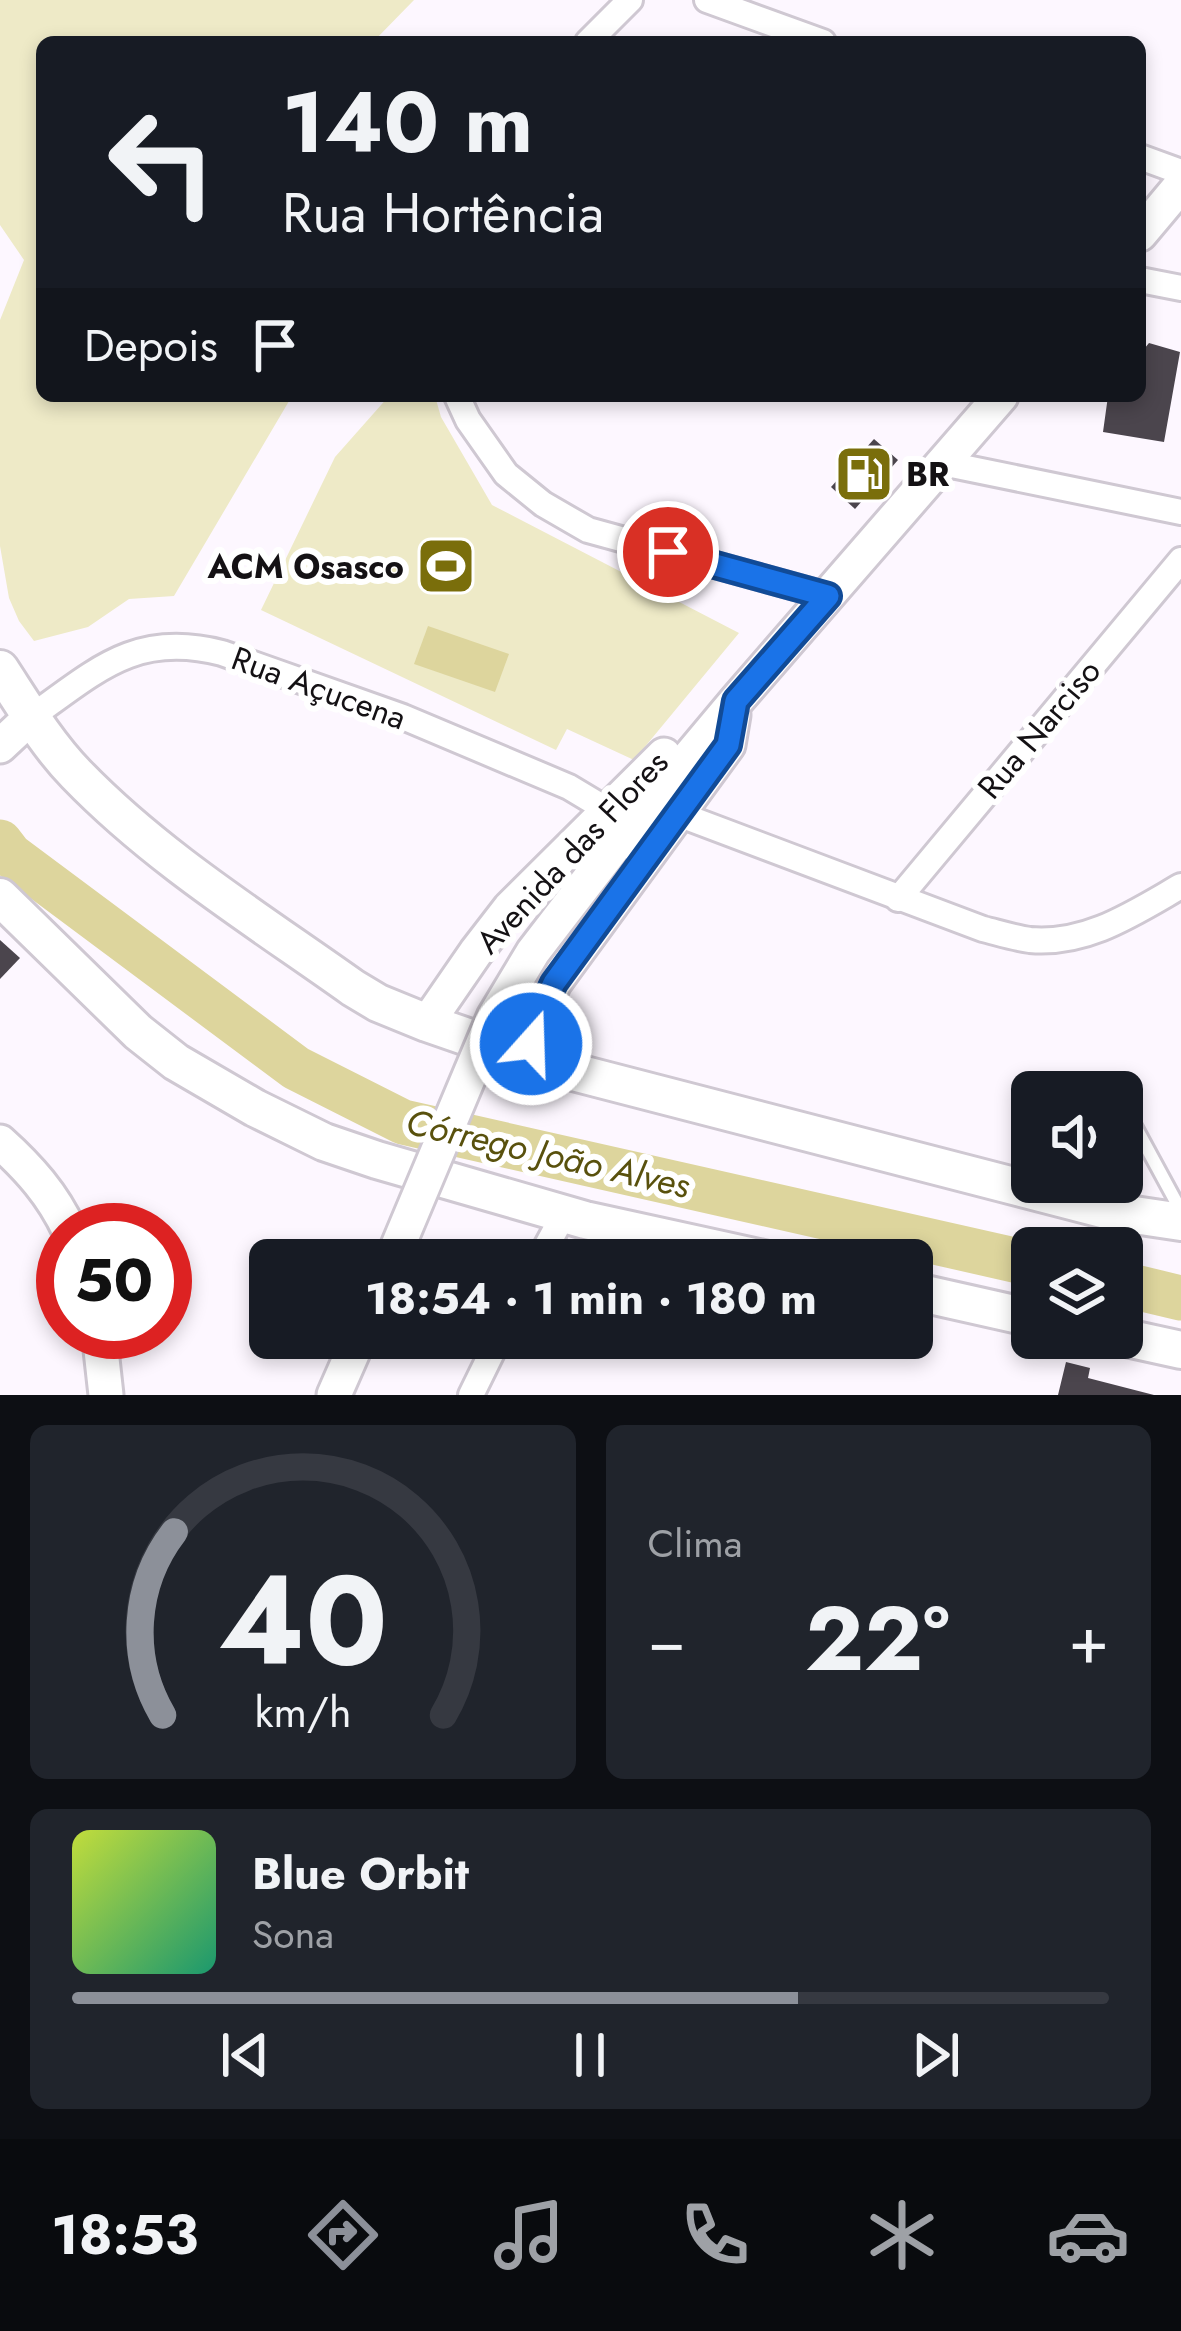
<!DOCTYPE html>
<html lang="pt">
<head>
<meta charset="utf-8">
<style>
	body { margin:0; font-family:Jost,sans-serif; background:#20242c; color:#f1f3f6; height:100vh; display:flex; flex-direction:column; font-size:45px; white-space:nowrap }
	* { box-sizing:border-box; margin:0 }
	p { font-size:39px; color:#9ea1a6 }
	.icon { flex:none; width:66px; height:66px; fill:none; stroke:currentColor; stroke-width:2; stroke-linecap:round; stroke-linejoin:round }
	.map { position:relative; height:1395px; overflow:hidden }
	.side { display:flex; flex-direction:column; gap:30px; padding:30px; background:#0d0f14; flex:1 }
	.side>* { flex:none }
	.top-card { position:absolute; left:36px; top:36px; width:1110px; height:366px; border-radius:18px; box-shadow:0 6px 18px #0003; background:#171b24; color:#f1f3f6; overflow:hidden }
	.tools { position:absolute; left:1011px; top:1071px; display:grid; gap:24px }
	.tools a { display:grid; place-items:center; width:132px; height:132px; border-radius:18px; background:#171b24; box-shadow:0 6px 18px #0003; font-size:60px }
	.speed { position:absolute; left:36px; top:1203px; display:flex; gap:24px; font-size:60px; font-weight:700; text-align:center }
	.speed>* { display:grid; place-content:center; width:156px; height:156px; border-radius:50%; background:#171b24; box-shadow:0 6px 18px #0003; line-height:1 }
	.speed .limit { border:18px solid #d22; background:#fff; color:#111 }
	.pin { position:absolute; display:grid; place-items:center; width:102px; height:102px; color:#fff; margin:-51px; border:6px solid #fff; border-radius:50%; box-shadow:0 3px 12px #0007 }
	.me { position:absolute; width:132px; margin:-66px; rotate:20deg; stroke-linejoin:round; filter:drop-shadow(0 0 9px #0008) }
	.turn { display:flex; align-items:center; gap:42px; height:252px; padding:0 48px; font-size:54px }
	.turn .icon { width:156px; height:156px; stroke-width:2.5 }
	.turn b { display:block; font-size:84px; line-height:102px }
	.then { display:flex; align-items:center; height:114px; padding:0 48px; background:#0003; gap:24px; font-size:45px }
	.big { font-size:90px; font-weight:700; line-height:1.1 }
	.side .widget { flex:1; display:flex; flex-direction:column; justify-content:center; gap:18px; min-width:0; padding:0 42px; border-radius:18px; background:#20242c }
	.side .dial { align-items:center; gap:0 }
	.dial svg { height:312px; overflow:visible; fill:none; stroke:#363941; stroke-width:7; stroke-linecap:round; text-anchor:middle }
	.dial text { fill:#f1f3f6; stroke:none }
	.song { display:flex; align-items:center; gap:36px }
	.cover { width:144px; height:144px; border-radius:18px; background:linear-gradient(135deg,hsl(70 70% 55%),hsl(160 70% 35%)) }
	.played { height:12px; border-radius:6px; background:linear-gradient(90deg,#8c9099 70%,#363941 70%) }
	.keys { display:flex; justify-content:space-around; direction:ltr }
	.heat { display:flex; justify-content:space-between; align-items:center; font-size:66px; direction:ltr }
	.side .tiles { flex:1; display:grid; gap:30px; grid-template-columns:1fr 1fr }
	.widget:last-child { grid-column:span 2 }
	.trip { position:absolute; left:249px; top:1239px; width:684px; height:120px; border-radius:18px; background:#171b24; box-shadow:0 6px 18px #0003; font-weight:700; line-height:120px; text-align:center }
	.menu { display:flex; height:192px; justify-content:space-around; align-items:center; background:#090b0e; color:#9ea1a6 }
	.menu .icon { width:84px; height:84px }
	.menu .current { color:#8c9099 }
	.menu b { font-size:54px; color:#f1f3f6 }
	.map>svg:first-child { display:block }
</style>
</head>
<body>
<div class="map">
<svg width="1181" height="1395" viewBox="0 0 1181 1395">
	<rect width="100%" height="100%" fill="#fdf7ff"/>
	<g fill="#eeeac7">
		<polygon points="0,0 414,0 373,42 42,42 42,396 292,396 174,596 129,599 88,627 34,641 19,621 9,598 0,546 0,320 24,260 0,225"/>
		<polygon points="389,396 435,396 441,417 492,505 739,633 634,760 567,729 556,750 261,610 335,457"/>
	</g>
	<polygon fill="#ddd59d" points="428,626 509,654 495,692 414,664"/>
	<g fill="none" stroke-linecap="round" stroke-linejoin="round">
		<g stroke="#ddd59d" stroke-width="45">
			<polyline points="0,842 10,855 296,1068 403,1122 1032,1264"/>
			<polyline points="1122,1284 1181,1298"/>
		</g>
	</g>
	<g fill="#4b454d">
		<polygon points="1149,343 1180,352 1164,442 1103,432 1108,396 1140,396 1140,354"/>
		<polygon points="874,439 898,460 855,509 831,487"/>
		<polygon points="0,940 20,958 0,979"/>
		<polygon points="1066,1362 1090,1368 1088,1378 1154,1395 1058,1395"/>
	</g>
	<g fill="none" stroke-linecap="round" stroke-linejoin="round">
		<defs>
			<g id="lane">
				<polyline points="1115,1089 1117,1092"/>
				<polyline points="1122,1102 1181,1211"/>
			</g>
			<g id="street">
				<polyline points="707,0 823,42"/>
				<polyline points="588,42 630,0"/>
				<polyline points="1140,157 1181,172"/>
				<polyline points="1140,280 1181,288"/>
				<polyline points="457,396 468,420 506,474 543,504 588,530 828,596"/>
				<polyline points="942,463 1181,512"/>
				<path d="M31 717C98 669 137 631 222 653L403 717 569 787 609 811"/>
				<path d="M678 814 983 929C999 933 1015 938 1030 940 1087 945 1134 913 1181 886"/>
				<polyline points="898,899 1181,560"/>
				<polyline points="539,1260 564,1214"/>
				<polyline points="471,1395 499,1338"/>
			</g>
			<g id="secondary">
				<polyline points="1140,234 1181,185"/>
				<polyline points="0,746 31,717"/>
				<polyline points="613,848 736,701 1001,396"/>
				<polyline points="427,1023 476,952 510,908 664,755"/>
				<polyline points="554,1067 531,1044 531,1031 554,983 728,745 733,715"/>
				<path d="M0 1142C29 1168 53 1195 69 1230"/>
				<polyline points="99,1332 106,1395"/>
				<polyline points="334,1395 359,1338"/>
			</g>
			<g id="primary">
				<path d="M0 669C23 704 46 743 76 774 157 858 259 921 353 988L378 1003 427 1023 554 1067 1114 1212 1181 1222"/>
				<polyline points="0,897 138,1032 176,1062 255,1108 324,1142 377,1160 585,1220 768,1260"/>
				<polyline points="912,1291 1032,1318"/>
				<polyline points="1122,1337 1181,1350"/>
			</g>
		</defs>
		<use href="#lane" stroke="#cfc8d2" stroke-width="18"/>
		<use href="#street" stroke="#cfc8d2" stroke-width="30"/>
		<use href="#secondary" stroke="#cfc8d2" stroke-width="39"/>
		<use href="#primary" stroke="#cfc8d2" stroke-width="42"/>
		<use href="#lane" stroke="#fff" stroke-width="12"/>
		<use href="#street" stroke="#fff" stroke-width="24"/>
		<use href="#secondary" stroke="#fff" stroke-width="33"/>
		<use href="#primary" stroke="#fff" stroke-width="36"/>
		<defs>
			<polyline id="secondary-bridge" points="392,1260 494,1017 533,952 613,848"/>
		</defs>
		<use href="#secondary-bridge" stroke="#cfc8d2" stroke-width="39" stroke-linecap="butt"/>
		<use href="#secondary-bridge" stroke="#fff" stroke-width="33"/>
	</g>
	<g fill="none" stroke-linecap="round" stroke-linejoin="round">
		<defs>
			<polyline id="route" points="531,1044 531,1031 554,983 728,745 736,701 828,596 668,552"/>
		</defs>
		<use href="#route" stroke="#114b97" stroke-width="30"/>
		<use href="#route" stroke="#1a73e8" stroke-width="21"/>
	</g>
	<defs>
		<symbol id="fuel-square" viewBox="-11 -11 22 22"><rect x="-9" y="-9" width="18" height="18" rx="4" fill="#7a6e0b" stroke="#fff"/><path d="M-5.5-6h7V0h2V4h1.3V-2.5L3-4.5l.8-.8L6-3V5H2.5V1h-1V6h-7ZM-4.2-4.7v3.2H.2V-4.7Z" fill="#fff"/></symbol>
		<symbol id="stadium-square" viewBox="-11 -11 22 22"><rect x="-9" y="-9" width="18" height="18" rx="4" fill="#7a6e0b" stroke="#fff"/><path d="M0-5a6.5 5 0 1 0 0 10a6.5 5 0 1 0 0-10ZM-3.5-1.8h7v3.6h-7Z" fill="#fff"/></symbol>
	</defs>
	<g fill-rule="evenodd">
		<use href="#fuel-square" x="831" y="441" width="66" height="66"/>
		<use href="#stadium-square" x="413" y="533" width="66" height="66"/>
	</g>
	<g text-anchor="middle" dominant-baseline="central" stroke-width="12" stroke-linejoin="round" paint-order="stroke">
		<g font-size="33" font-weight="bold" fill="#141114" stroke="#fff" text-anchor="start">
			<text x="906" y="474">BR</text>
			<text x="404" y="566" text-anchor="end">ACM Osasco</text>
		</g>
		<g font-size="33" fill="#141114" stroke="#fff">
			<text transform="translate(319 688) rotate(20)">Rua Açucena</text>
			<text transform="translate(1039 729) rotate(-50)">Rua Narciso</text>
			<text transform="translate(572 852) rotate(-47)">Avenida das Flores</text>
		</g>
		<g font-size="36" font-style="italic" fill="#59510d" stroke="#fff">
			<text transform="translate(548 1153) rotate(13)">Córrego João Alves</text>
		</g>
	</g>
</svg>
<div class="tools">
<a><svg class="icon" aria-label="sound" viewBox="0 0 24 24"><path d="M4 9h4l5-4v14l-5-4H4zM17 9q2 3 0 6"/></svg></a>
<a><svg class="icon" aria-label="layers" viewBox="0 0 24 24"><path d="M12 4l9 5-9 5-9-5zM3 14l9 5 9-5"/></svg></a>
</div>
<div class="speed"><div class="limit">50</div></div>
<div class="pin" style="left:668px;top:552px;background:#d93025"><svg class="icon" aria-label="arrive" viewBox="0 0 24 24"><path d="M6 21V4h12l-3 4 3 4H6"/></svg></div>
<svg class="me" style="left:531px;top:1044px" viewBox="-20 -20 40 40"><circle r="17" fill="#1a73e8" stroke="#fff" stroke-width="3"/><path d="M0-11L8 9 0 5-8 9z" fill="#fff"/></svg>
<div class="trip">18:54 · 1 min · 180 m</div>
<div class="top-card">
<div class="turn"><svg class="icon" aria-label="left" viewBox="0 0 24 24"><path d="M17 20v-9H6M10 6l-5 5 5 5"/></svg><div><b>140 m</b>Rua Hortência</div></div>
<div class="then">Depois<svg class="icon" aria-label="arrive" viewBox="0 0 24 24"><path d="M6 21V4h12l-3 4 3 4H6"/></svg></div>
</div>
</div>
<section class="side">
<div class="tiles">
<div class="widget dial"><svg viewBox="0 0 100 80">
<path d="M14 69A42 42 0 1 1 86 69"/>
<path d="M14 69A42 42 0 0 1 17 22" stroke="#8c9099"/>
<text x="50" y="56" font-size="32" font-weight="700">40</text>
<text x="50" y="72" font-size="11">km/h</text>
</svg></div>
<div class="widget"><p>Clima</p>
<div class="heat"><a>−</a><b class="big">22°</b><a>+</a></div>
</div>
<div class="widget">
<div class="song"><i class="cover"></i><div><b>Blue Orbit</b><p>Sona</p></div></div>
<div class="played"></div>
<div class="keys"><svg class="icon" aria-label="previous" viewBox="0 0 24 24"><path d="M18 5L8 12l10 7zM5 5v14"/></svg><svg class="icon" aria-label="pause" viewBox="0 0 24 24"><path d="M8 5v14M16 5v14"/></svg><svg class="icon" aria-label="next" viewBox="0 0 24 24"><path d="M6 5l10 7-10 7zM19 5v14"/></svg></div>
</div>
</div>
</section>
<nav class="menu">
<b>18:53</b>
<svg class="icon current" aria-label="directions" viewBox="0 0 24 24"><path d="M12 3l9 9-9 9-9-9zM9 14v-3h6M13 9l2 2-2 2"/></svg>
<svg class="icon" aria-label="music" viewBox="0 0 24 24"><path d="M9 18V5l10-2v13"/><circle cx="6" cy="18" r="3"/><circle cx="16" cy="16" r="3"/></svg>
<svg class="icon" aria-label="phone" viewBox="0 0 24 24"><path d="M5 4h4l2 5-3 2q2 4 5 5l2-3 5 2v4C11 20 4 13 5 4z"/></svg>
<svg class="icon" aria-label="climate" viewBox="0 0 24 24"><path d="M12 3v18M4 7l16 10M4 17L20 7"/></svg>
<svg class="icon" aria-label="car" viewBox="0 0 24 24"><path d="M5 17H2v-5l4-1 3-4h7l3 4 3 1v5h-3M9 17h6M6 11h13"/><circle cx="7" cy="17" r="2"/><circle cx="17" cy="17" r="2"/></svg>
</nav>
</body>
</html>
